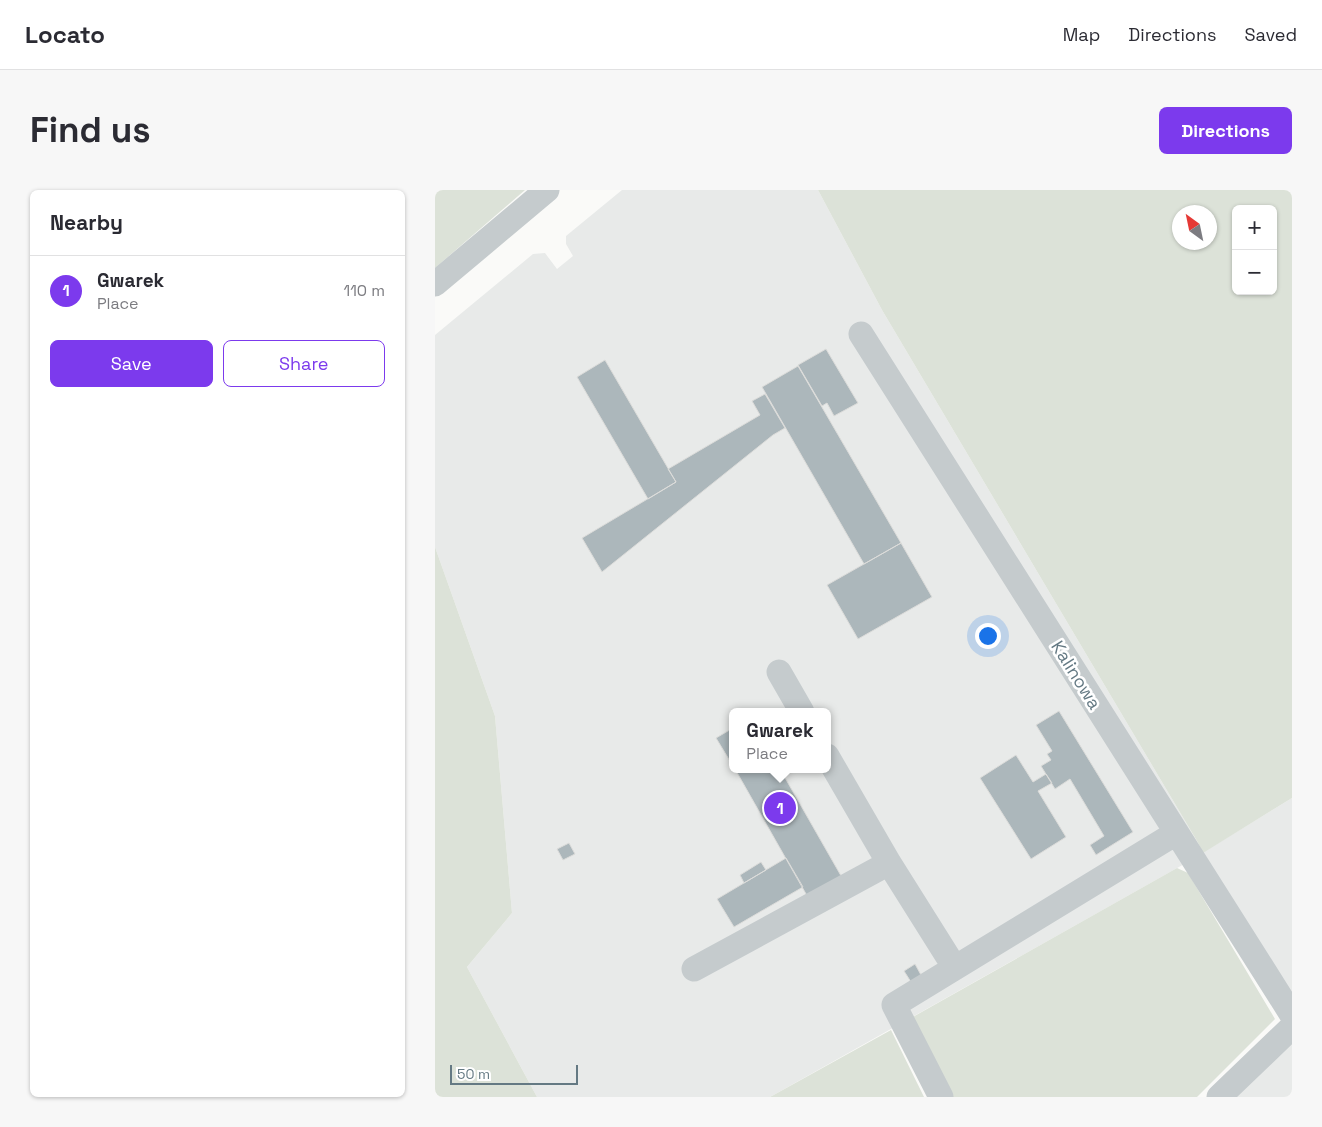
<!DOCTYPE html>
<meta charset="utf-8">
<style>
body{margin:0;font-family:"Space Grotesk",sans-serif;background:#f7f7f7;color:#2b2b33}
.controls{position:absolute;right:15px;top:15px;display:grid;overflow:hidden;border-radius:8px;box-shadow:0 1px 4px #0004}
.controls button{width:45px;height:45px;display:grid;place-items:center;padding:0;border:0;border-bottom:1px solid #e1e1e2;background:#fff;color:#2b2b33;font:25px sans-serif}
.compass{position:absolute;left:737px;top:15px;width:45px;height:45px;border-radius:50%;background:#fff;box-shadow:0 1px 4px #0004;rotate:327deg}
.scale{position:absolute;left:15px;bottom:12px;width:128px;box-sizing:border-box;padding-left:5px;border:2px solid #647983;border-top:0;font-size:14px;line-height:18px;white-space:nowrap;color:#647983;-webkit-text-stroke:4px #fff;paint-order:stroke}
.you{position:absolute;left:552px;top:445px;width:18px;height:18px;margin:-12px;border:4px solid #fff;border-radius:50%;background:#1a73e8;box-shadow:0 0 0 8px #1a73e833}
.badge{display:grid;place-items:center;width:32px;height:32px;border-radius:50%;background:#7c3aed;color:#fff;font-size:16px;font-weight:700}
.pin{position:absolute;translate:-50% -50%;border:2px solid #fff;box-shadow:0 1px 5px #0006}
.popup{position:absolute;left:294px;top:518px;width:102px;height:65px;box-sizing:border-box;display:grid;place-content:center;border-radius:8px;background:#fff;filter:drop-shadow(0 1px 4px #0005);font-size:16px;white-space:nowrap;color:#7c7c81}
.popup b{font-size:19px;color:#2b2b33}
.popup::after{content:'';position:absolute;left:50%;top:100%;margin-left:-10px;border:10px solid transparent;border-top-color:#fff}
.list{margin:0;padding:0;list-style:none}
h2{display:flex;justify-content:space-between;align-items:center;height:65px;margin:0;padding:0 20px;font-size:21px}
h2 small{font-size:16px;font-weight:400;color:#7c7c81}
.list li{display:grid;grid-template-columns:32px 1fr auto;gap:15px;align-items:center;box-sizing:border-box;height:70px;padding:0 20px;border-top:1px solid #e1e1e2}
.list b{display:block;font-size:19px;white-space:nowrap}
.list p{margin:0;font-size:16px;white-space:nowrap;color:#7c7c81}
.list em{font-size:16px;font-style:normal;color:#7c7c81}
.actions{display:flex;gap:10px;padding:15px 20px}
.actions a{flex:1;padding:11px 0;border:1px solid #7c3aed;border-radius:8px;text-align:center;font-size:18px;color:#7c3aed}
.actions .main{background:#7c3aed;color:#fff}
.map{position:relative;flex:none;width:857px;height:907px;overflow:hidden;border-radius:8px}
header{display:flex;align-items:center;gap:30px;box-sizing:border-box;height:70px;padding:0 25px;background:#fff;border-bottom:1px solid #e1e1e2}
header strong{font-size:24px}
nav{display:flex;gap:28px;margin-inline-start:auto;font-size:18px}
.intro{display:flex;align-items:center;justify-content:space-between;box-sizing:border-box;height:120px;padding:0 30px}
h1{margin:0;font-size:35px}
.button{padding:12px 22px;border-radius:8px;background:#7c3aed;color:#fff;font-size:18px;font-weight:700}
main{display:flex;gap:30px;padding:0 30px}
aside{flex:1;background:#fff;border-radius:8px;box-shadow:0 1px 4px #0004}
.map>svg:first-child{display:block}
.built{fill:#e8eae9;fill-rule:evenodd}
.green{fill:#dce2d8;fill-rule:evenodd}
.building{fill:#acb7bb;stroke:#dcdcda}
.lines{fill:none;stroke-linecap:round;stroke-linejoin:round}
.minor{stroke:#c5cbcd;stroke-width:25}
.labels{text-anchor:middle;stroke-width:5;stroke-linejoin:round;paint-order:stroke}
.street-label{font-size:18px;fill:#647983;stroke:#fff}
</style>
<header>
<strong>Locato</strong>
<nav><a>Map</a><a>Directions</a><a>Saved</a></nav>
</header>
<div class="intro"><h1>Find us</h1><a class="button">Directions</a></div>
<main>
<aside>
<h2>Nearby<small></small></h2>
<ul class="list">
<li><span class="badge">1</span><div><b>Gwarek</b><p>Place</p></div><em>110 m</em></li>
</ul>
<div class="actions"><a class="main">Save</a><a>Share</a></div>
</aside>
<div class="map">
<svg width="857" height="907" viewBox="0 0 857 907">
<rect width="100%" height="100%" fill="#fafaf8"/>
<path class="built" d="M187,0H383L447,120L762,651L767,663L857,608V808L767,664L335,907H102L32,777L77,723L60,526L0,357V145L98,64L110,63L122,79L138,66L131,54V46ZM298,522H392V579H298Z
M857,848V907H797Z"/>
<path class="green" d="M0,0H90L0,78Z
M383,0H857V608L768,663L762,651L447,120ZM801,19H838V101H801ZM744,22H774V52H744Z
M0,357L60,526L77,723L32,777L102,907H0Z
M742,678L753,683L840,829L762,907H517L476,828Z
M456,840L489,907H335Z"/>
<path class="building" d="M391,159L423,213L399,226L392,213L387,216L363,175Z
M170,170L241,292L213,309L142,187Z
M363,176L466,353L429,374L327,197Z
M330,204L350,238L338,245L167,382L147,348L241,292L233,279L325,225L317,211Z
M466,353L497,407L423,449L392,395Z
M624,521L698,642L661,665L655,655L669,646L635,589L620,599L606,576L616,570L612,564L617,561L601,535Z
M298,538V576L281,548Z
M581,565L598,592L611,584L617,593L603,601L631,647L596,669L545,588Z
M300,579H345L409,691L375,711Z
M134,653L140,664L128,670L122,659Z
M351,668L368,697L299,737L282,709Z
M326,672L331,680L309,693L305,685Z
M480,774L486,785L476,792L469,781Z"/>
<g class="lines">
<path class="minor" d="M0,94L112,0
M426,144L857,825
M344,482L367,522
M392,566L454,673L520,778
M259,779L454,673
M506,907L459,815L741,643
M784,907L857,837"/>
</g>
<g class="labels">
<g class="street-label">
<text transform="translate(641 485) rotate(58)" y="6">Kalinowa</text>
</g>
</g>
</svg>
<div class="controls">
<button>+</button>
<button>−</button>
</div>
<svg class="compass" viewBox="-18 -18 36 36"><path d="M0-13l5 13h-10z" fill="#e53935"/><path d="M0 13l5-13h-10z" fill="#7c7c81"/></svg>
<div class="scale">50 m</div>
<div class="you"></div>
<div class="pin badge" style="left:345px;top:618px">1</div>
<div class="popup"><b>Gwarek</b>Place</div>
</div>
</main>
